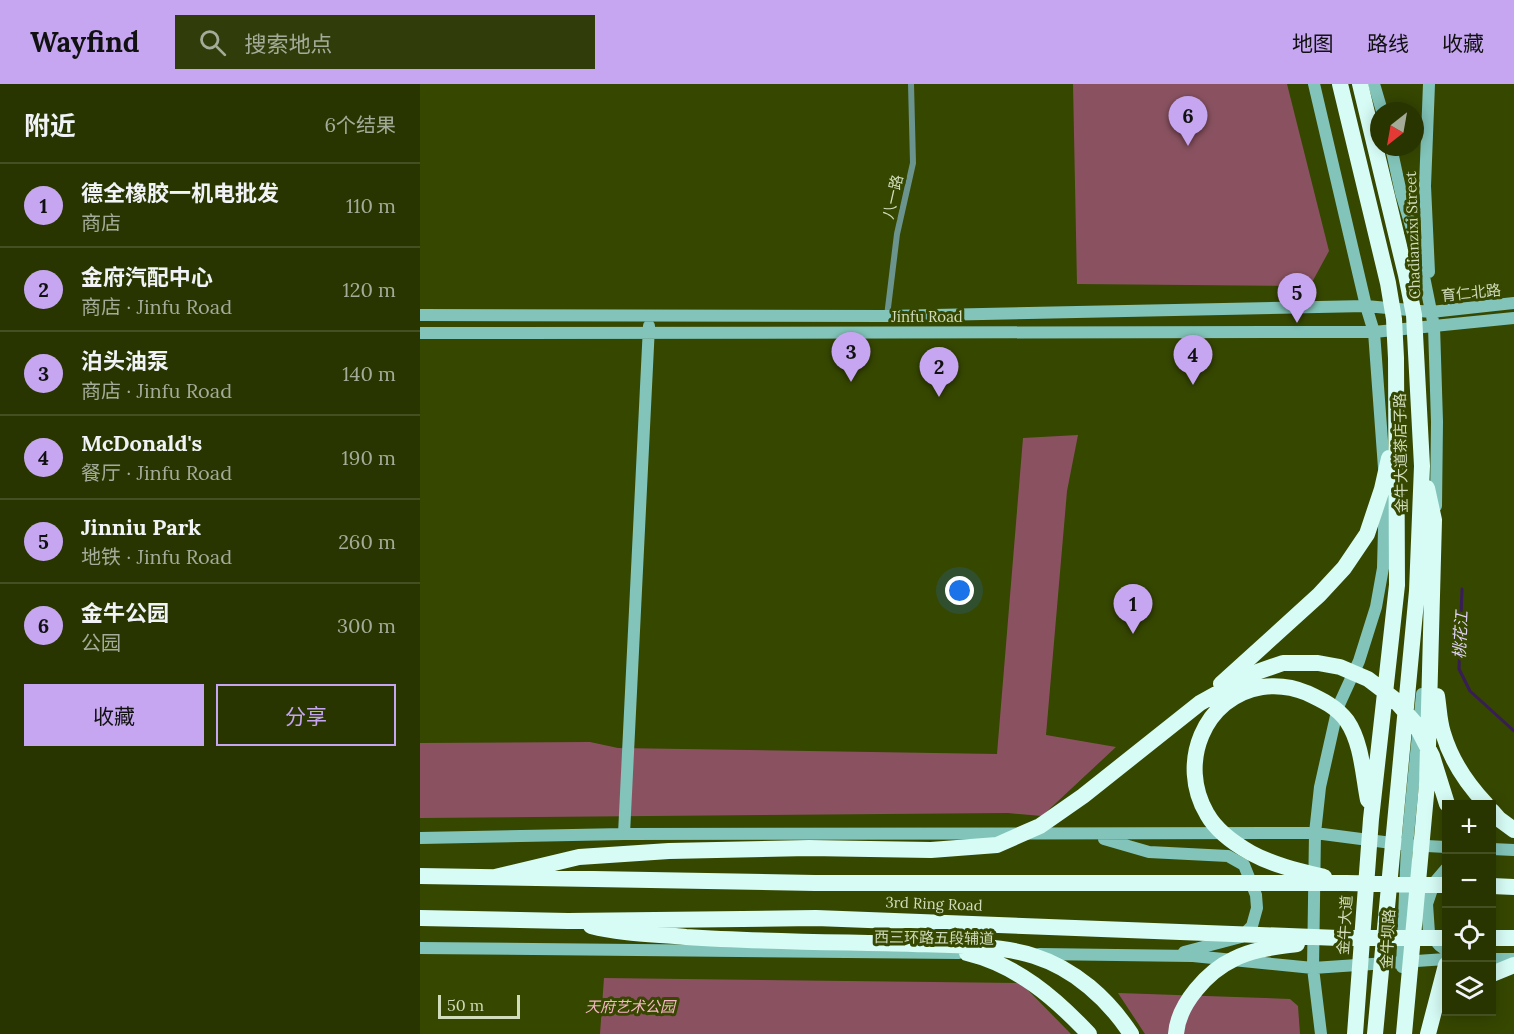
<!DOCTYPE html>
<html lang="zh">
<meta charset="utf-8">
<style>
body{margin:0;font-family:Lora,"Noto Sans SC",serif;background:#303d0a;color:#f1f3f6}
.controls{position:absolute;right:18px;bottom:18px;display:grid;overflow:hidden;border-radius:0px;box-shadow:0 3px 15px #0003}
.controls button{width:54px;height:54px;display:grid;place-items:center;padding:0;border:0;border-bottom:2px solid #445022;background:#283500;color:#f1f3f6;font:30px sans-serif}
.compass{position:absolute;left:950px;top:18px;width:54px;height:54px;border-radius:50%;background:#283500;box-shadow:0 3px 15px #0003;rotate:211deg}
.scale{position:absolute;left:18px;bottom:15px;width:82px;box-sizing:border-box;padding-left:6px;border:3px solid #d0dcbb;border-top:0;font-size:16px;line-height:21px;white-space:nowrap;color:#d0dcbb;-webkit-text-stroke:4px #364700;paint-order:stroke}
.you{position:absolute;left:540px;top:507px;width:21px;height:21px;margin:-15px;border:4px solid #fff;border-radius:50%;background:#1a73e8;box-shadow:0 0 0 9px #1a73e833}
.badge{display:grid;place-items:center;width:39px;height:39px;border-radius:50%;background:#c6a6f0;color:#111;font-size:20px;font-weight:700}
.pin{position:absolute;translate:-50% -50px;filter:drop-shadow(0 2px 3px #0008)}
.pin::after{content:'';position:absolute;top:32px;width:21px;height:18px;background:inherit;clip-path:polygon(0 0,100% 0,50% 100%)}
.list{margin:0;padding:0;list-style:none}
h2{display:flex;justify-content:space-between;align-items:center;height:78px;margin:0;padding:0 24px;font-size:26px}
h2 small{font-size:20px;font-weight:400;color:#a5ab99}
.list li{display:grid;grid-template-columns:39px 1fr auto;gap:18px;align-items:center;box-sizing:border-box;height:84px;padding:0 24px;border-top:2px solid #445022}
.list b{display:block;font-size:22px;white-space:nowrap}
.list p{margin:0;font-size:20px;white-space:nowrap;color:#a5ab99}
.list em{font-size:20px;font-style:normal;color:#a5ab99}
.actions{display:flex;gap:12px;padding:18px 24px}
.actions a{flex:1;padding:14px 0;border:2px solid #c6a6f0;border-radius:0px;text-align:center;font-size:21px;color:#c6a6f0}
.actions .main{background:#c6a6f0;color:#111}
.icon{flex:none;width:33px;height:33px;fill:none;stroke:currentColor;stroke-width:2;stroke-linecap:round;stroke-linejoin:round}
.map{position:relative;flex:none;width:1094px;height:950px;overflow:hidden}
header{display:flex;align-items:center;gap:36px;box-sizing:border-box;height:84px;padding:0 30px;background:#c6a6f0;color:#111}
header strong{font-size:28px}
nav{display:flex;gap:33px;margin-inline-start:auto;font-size:21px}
.search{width:420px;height:54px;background:#303d0a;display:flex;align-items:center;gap:15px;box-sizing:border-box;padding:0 21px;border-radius:0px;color:#a5ab99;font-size:22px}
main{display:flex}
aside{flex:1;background:#283500}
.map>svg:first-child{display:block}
.green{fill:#8a5260}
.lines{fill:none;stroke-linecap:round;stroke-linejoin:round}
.stream{stroke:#391d56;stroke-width:3}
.street{stroke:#6c948e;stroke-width:6}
.secondary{stroke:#82c4b9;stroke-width:12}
.highway{stroke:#d6fcf5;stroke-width:16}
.labels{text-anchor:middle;stroke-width:6;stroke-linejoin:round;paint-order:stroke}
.street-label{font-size:15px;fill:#d0dcbb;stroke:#364700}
.park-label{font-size:15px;font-style:italic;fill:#f9b7c6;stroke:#364700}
.water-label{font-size:16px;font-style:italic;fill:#ded0f4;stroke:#364700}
</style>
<header>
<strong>Wayfind</strong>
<div class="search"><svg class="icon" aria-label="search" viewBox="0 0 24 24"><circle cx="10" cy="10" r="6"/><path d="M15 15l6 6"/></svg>搜索地点</div>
<nav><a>地图</a><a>路线</a><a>收藏</a></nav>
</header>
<main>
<aside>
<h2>附近<small>6个结果</small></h2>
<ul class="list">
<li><span class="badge">1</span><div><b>德全橡胶一机电批发</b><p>商店</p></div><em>110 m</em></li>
<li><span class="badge">2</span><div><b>金府汽配中心</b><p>商店 · Jinfu Road</p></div><em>120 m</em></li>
<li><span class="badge">3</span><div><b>泊头油泵</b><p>商店 · Jinfu Road</p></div><em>140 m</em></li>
<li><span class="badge">4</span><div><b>McDonald's</b><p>餐厅 · Jinfu Road</p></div><em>190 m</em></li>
<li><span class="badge">5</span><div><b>Jinniu Park</b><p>地铁 · Jinfu Road</p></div><em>260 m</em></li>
<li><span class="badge">6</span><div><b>金牛公园</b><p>公园</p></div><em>300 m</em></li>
</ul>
<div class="actions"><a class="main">收藏</a><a>分享</a></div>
</aside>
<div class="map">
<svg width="1094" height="950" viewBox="0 0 1094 950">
<rect width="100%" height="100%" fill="#364700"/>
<path class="green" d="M653,0H867L909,167L890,202L657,200Z
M658,351L647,407L626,651L696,663L622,732L588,729L0,734V659L170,658L198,664L577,670L603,354Z
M184,894L601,899L651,950H180Z
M698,909L870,915L878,922L880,950H725Z"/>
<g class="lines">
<path class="stream" d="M1042,505L1039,585L1050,607L1094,647"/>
<path class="street" d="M467,232L477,150L493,79L491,0"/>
<path class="secondary" d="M894,0L946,222L954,248L964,384
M954,0L962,27
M1009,0L1005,102L1009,188
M971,63L981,109L999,168L1014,242L1017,338L1016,422
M0,231L467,232L946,222L1011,228L1094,219
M0,249L954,248L1094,234
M204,750L229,242
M0,754L204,750L895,749L987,761L1026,763
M684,755L729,768L808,772L824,781L836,811L837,824L832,842L821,853L764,868
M1072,765L1094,766
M1026,785L1014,799L1007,820L1009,849L1019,861L1026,866
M0,864L539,869
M619,870L773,872L893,884L1026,875
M1072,875H1094
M982,883L987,761L1002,610
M901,950L893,884L895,749L900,703L918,623L939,577L956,523L963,484L965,407"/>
<path class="highway" d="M920,0L968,199L974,235L976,274L977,501L951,735L935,950
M940,0L986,191L994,231L1002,382L997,507L955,950
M801,600L899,511L924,484L947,450L962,405L969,374
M1017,612C1019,624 1019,637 1023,649C1031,676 1047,700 1066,720
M1072,727L1079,735L1094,746
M0,792L395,799H926L1026,801
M75,793L159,773L249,767L389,764L511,766L577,761L620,742L663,712L780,619L834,589L863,579H898L920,583L948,595L973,614L995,639L1012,672L1027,720
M904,793C879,787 853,781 831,769C815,760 796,746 787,730C757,680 784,612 842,603C857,601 873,603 887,609C902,616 917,623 927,637C942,659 943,691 948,716
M1072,802L1094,803
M0,834L148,837L396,834L919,854H1026
M171,842C202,850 234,850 266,853C341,858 417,858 493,860C528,861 581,861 614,872C655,885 688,915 711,950
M1072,854H1094
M547,869C597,881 635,914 669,950
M1072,890L1094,881
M756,950C758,920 788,887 814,875C833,865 856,863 877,860
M984,950L1007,700L1014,436L1007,404
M1008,950L1026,881"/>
</g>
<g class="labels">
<g class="street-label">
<text transform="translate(473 113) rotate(-77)" y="5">八一路</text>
<text transform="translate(993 151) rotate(-92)" y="5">Chadianzixi Street</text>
<text transform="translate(1051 209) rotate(-6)" y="5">育仁北路</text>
<text x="507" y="238">Jinfu Road</text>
<text transform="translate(981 369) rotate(-91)" y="5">金牛大道茶店子路</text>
<text transform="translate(514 820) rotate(2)" y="5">3rd Ring Road</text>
<text transform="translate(925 841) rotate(-86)" y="5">金牛大道</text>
<text transform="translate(514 854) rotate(1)" y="5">西三环路五段辅道</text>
<text transform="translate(968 855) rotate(-87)" y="5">金牛坝路</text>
</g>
<g class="park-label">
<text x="210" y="928">天府艺术公园</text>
</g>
<g class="water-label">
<text transform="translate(1040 551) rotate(-87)" y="6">桃花江</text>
</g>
</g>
</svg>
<div class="controls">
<button>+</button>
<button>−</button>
<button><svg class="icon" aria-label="locate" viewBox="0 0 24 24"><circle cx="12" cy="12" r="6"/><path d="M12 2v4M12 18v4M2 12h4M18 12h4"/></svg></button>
<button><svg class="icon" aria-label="layers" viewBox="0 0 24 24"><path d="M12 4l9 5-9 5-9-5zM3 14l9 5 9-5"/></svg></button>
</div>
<svg class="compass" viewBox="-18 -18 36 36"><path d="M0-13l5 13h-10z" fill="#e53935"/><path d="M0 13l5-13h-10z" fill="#a5ab99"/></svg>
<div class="scale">50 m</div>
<div class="you"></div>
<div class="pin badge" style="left:713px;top:550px">1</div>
<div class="pin badge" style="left:519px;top:313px">2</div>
<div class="pin badge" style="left:431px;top:298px">3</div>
<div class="pin badge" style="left:773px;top:301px">4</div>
<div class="pin badge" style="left:877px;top:239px">5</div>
<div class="pin badge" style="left:768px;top:62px">6</div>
</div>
</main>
